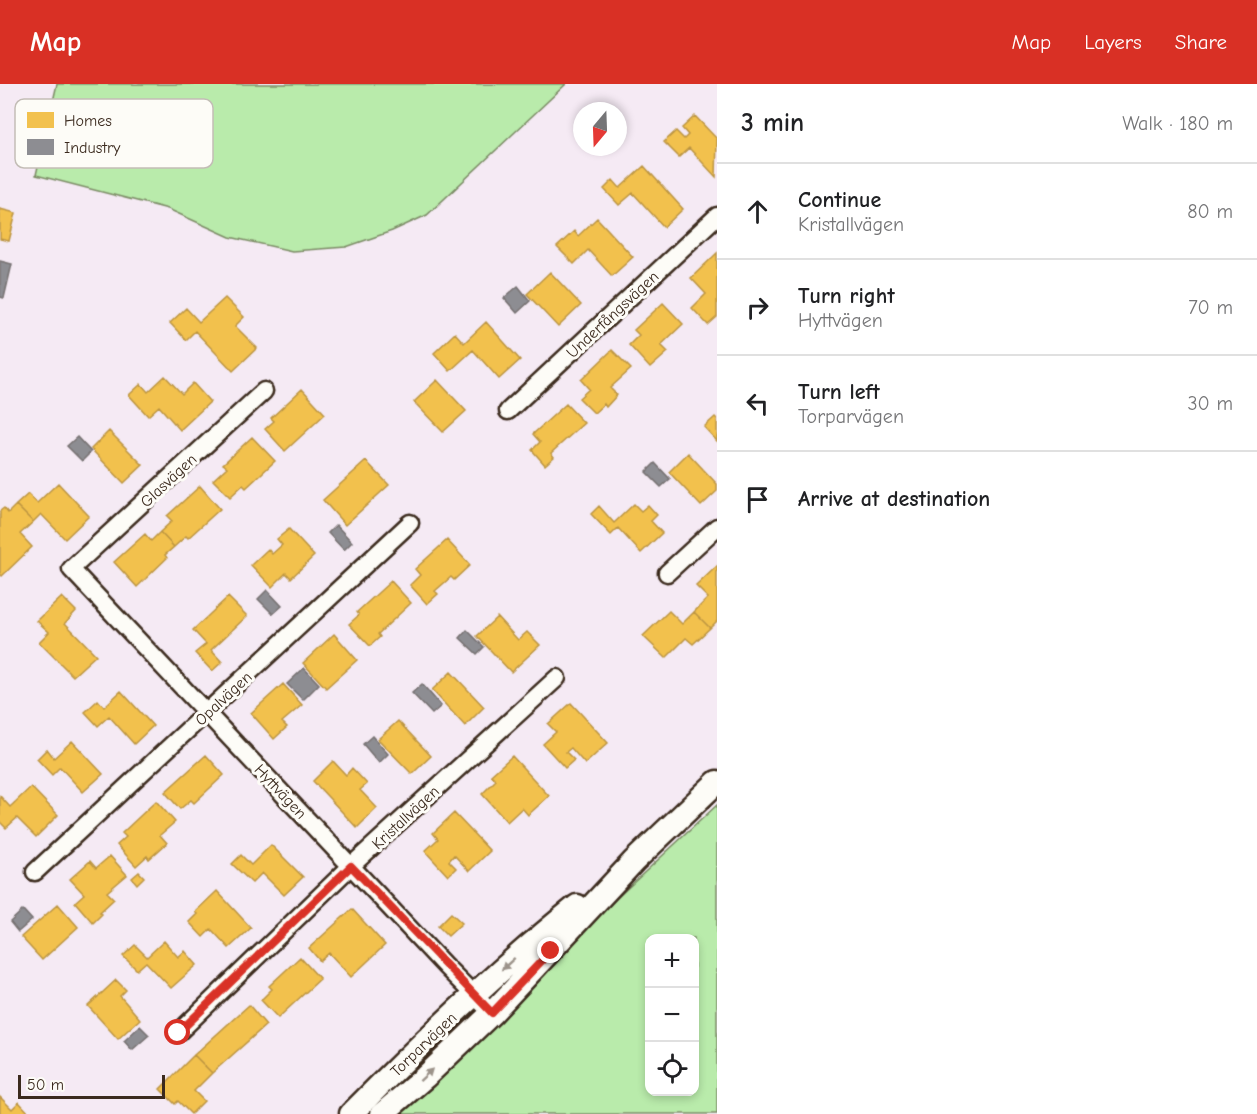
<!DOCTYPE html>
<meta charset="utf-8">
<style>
body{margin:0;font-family:"Comic Neue",sans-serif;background:#f2f2f2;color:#202124}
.controls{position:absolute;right:18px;bottom:18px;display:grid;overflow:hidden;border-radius:12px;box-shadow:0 3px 9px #0003}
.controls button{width:54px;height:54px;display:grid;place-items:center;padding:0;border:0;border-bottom:2px solid #e0e0e0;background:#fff;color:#202124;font:30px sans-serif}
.compass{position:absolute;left:573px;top:18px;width:54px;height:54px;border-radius:50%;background:#fff;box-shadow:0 3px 9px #0003;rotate:199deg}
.scale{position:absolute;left:18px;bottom:15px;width:147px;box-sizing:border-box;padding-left:6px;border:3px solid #3b2a1e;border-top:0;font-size:16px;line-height:21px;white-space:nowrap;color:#3b2a1e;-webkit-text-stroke:4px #fdfcf7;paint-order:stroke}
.stop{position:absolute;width:18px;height:18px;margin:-14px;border:4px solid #d93025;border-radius:50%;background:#fff}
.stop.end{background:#d93025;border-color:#fff;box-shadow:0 2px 6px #0008}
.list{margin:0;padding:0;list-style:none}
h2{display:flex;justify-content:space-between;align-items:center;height:78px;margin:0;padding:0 24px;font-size:26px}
h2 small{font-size:20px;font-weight:400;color:#757577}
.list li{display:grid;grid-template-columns:39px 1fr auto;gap:18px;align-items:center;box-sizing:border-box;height:96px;padding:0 24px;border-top:2px solid #e0e0e0}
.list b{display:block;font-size:22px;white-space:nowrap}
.list p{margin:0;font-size:20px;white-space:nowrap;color:#757577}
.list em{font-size:20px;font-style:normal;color:#757577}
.icon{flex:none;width:33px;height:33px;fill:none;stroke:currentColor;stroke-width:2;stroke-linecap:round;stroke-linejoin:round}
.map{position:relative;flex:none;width:717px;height:1030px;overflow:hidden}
header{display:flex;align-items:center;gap:36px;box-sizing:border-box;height:84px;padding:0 30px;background:#d93025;color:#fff}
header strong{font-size:28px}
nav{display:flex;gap:33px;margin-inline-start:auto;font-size:21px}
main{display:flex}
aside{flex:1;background:#fff}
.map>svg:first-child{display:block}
.green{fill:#b9ebab;stroke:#7a8a64;stroke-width:1.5;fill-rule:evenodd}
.homes{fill:#f2c14e;stroke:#bb9440;stroke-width:1.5}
.industry{fill:#8d8d92;stroke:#746f6f;stroke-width:1.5}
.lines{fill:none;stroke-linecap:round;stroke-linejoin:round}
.street-casing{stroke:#3b2a1e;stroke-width:21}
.secondary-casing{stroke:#3b2a1e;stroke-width:27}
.street{stroke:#fdfcf7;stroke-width:16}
.secondary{stroke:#fdfcf7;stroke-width:22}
.oneway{fill:#9c938a}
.route{stroke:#d93025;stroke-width:8}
.labels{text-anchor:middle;stroke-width:6;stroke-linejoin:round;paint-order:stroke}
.street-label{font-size:16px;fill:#3b2a1e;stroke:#fdfcf7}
.key{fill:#fdfcf7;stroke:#c3bdb6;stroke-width:1.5}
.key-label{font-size:16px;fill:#3b2a1e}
</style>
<header>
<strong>Map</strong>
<nav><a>Map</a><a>Layers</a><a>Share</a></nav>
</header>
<main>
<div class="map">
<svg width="717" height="1030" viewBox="0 0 717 1030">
<rect width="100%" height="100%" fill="#f5eaf4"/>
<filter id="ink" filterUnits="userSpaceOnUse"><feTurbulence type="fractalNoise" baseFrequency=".0167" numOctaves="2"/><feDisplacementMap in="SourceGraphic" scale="12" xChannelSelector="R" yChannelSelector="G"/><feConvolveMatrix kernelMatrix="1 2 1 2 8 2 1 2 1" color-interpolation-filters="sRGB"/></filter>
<g filter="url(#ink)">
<path class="green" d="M57,0H566L427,131L392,147L346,163L292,167L230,153L168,125L36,91Z
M717,721V1030H396L560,867ZM650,854H694V1008H650Z"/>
<path class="homes" d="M695,32L717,55L716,93L689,64L679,73L664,58L676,47L684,55L688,51L682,44Z
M644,82L683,125L664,143L633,109L619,121L604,105L613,96L620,104Z
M0,125L16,129L9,157L0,155Z
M597,134L633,173L612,192L588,166L574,180L557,163L574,147L578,152Z
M717,169V233L708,241L692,224L706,210L691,194Z
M550,188L581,221L558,243L527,210Z
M225,214L244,233L235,242L257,264L233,287L195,247L186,256L170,239L186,224L199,238Z
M663,219L683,240L661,261L668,268L650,284L629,261L639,251L634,246Z
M486,238L520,276L499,295L473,266L450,287L434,269L455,249L464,259Z
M612,266L631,285L610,304L617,311L606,323L604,320L594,329L579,314L589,305L581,296Z
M165,292L182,310L193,299L210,318L180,346L159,322L148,332L129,311L141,300L148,308Z
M437,296L466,327L443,348L414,318Z
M302,305L325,330L285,367L265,345L274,337L271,334Z
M566,320L584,339L551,369L554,373L545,381L532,366L540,358L533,350Z
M715,333L717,335V357L704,343Z
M109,347L143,381L124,399L91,365Z
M252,353L275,377L246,404L243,401L230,413L213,396L227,383L223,380Z
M688,369L717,400V407L701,422L669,388Z
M366,377L389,401L345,441L323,416Z
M58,399L89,432L65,455L41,430L33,438L16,421L28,410L37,419Z
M200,402L220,425L188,454L186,452L174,463L160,448L172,437L167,432Z
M634,420L641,427L648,421L657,431L651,437L662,449L641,469L618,444L611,451L591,430L599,422L614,439Z
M16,421L33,438L20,450L32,463L2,492L0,490V427L4,424L8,429Z
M289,445L314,472L291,494L286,489L272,503L251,481L268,465L272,470L282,461L277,455Z
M160,448L174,463L165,471L167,474L137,503L114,478L145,450L151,457Z
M447,456L470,481L454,496L451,493L435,507L438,510L427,520L410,501L420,491L415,485Z
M717,482V537L710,544L694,528L708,514L696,502Z
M391,497L411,519L378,550L380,553L370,562L349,540L359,531L357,528Z
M62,513L76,527L65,539L96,571L73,592L39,558L49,548L37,537Z
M228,513L247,532L211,566L222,578L212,587L195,569L206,560L193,546Z
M669,527L682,540L694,528L710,544L693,560L686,554L666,574L643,552Z
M497,533L518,556L527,548L540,561L511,588L477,552Z
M334,550L357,576L326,604L303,579Z
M451,588L484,623L465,642L432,606Z
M283,600L302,621L282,638L287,643L274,655L251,629Z
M121,607L153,642L134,660L109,632L98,642L85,628L98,616L104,623Z
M571,619L608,659L585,680L571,664L566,668L574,676L565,684L543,660L556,648L548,640Z
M398,637L431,672L412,690L378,655Z
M72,657L103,690L83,708L60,683L52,691L37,675L47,665L54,674Z
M206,671L224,691L194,719L191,716L180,725L165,708Z
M512,672L549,712L528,731L522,724L507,738L482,710L496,696L491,691Z
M333,677L346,691L352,684L367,700L360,706L377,724L357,744L313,697Z
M31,703L58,731L36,753L17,734L6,744L0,738V712L10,723Z
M156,717L175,738L160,751L167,759L149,775L147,772L136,782L117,761L126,753L122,749Z
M454,729L490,767L469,787L454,771L449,777L456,784L448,792L425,767L438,755L433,749Z
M271,761L303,793L284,811L262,789L252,799L232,780L241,771L251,781Z
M110,772L127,791L107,808L114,815L100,828L102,830L93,839L75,818L84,810L70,795L90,777L96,784Z
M139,788L144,793L137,800L132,794Z
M217,807L251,844L229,864L211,845L203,853L189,838L197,830L195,828Z
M58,820L78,843L42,876L21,853Z
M352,825L385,861L351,893L329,869L320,877L309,864Z
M451,829L462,839L448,852L438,842Z
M164,857L178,873L185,867L197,881L171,904L146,878L137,886L123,872L135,861L147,873Z
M300,873L320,895L278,934L261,916L272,905L269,902Z
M116,896L126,906L120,912L140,935L118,955L88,922Z
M249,921L266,941L212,989L194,971Z
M194,971L212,989L194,1007L204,1017L191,1030L178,1017L175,1020L160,1005Z
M0,1013L12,1025L19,1018L30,1030H0Z"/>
<path class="industry" d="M0,177L12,180L4,214L0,213Z
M518,202L530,217L517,229L504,214Z
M77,353L91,368L82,377L67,362Z
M655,379L670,395L661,403L646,388Z
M336,441L352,458L344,466L328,449Z
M267,506L282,522L273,530L258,515Z
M467,546L484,563L477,570L460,554Z
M304,584L319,600L303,616L287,600Z
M422,600L441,622L432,630L412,609Z
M372,652L388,670L379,679L363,660Z
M23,826L32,836L18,848L10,838Z
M140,942L149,951L132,966L124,957Z"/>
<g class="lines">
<defs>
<path id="street" d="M264,307L71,485L445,882L492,929
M508,327L717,132
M667,489L717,443
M35,788L410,439
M178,949L351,782L557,594"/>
<path id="secondary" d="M351,1030C423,957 497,886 577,822
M382,1030L425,993L492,929L634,777L717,698"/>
</defs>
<use href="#street" class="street-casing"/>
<use href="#secondary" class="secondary-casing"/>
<use href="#street" class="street"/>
<use href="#secondary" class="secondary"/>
</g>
<defs><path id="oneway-solid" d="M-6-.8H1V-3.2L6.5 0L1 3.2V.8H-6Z" transform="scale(1.5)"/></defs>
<g class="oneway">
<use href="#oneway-solid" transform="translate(508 880) rotate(138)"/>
<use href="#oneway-solid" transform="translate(426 991) rotate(-43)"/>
</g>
</g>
<g class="lines" filter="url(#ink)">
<path class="route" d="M178,949L351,782L492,929L551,867"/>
</g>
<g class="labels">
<g class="street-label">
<text transform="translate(612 230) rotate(-43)" y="6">Underfångsvägen</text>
<text transform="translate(168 396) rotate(-43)" y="6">Glasvägen</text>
<text transform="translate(223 614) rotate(-43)" y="6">Opalvägen</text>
<text transform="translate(281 707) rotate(47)" y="6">Hyttvägen</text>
<text transform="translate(405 733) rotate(-43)" y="6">Kristallvägen</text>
<text transform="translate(423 960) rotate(-44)" y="6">Torparvägen</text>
</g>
</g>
<rect x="15" y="15" width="198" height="69" rx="9" class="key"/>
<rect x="27" y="28" width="27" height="16" fill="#f2c14e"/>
<rect x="27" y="55" width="27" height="16" fill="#8d8d92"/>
<g class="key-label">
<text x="64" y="42">Homes</text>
<text x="64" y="69">Industry</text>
</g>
</svg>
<div class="controls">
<button>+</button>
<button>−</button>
<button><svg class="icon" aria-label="locate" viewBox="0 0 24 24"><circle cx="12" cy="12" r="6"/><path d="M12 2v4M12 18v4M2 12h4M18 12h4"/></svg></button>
</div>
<svg class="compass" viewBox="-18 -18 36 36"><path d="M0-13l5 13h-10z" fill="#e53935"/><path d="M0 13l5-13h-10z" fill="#757577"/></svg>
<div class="scale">50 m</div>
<div class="stop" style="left:178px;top:949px"></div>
<div class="stop end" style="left:551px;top:867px"></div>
</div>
<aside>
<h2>3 min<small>Walk · 180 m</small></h2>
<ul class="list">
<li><svg class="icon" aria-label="ahead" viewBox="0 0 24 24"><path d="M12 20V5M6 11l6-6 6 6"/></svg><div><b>Continue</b><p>Kristallvägen</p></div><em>80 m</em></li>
<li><svg class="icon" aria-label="right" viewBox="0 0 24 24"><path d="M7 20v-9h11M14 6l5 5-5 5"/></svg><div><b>Turn right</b><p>Hyttvägen</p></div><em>70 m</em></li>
<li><svg class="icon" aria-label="left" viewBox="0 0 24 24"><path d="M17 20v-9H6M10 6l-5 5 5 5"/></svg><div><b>Turn left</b><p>Torparvägen</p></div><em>30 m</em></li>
<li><svg class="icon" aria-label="arrive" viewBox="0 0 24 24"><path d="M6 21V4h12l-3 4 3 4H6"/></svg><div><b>Arrive at destination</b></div></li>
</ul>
</aside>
</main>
